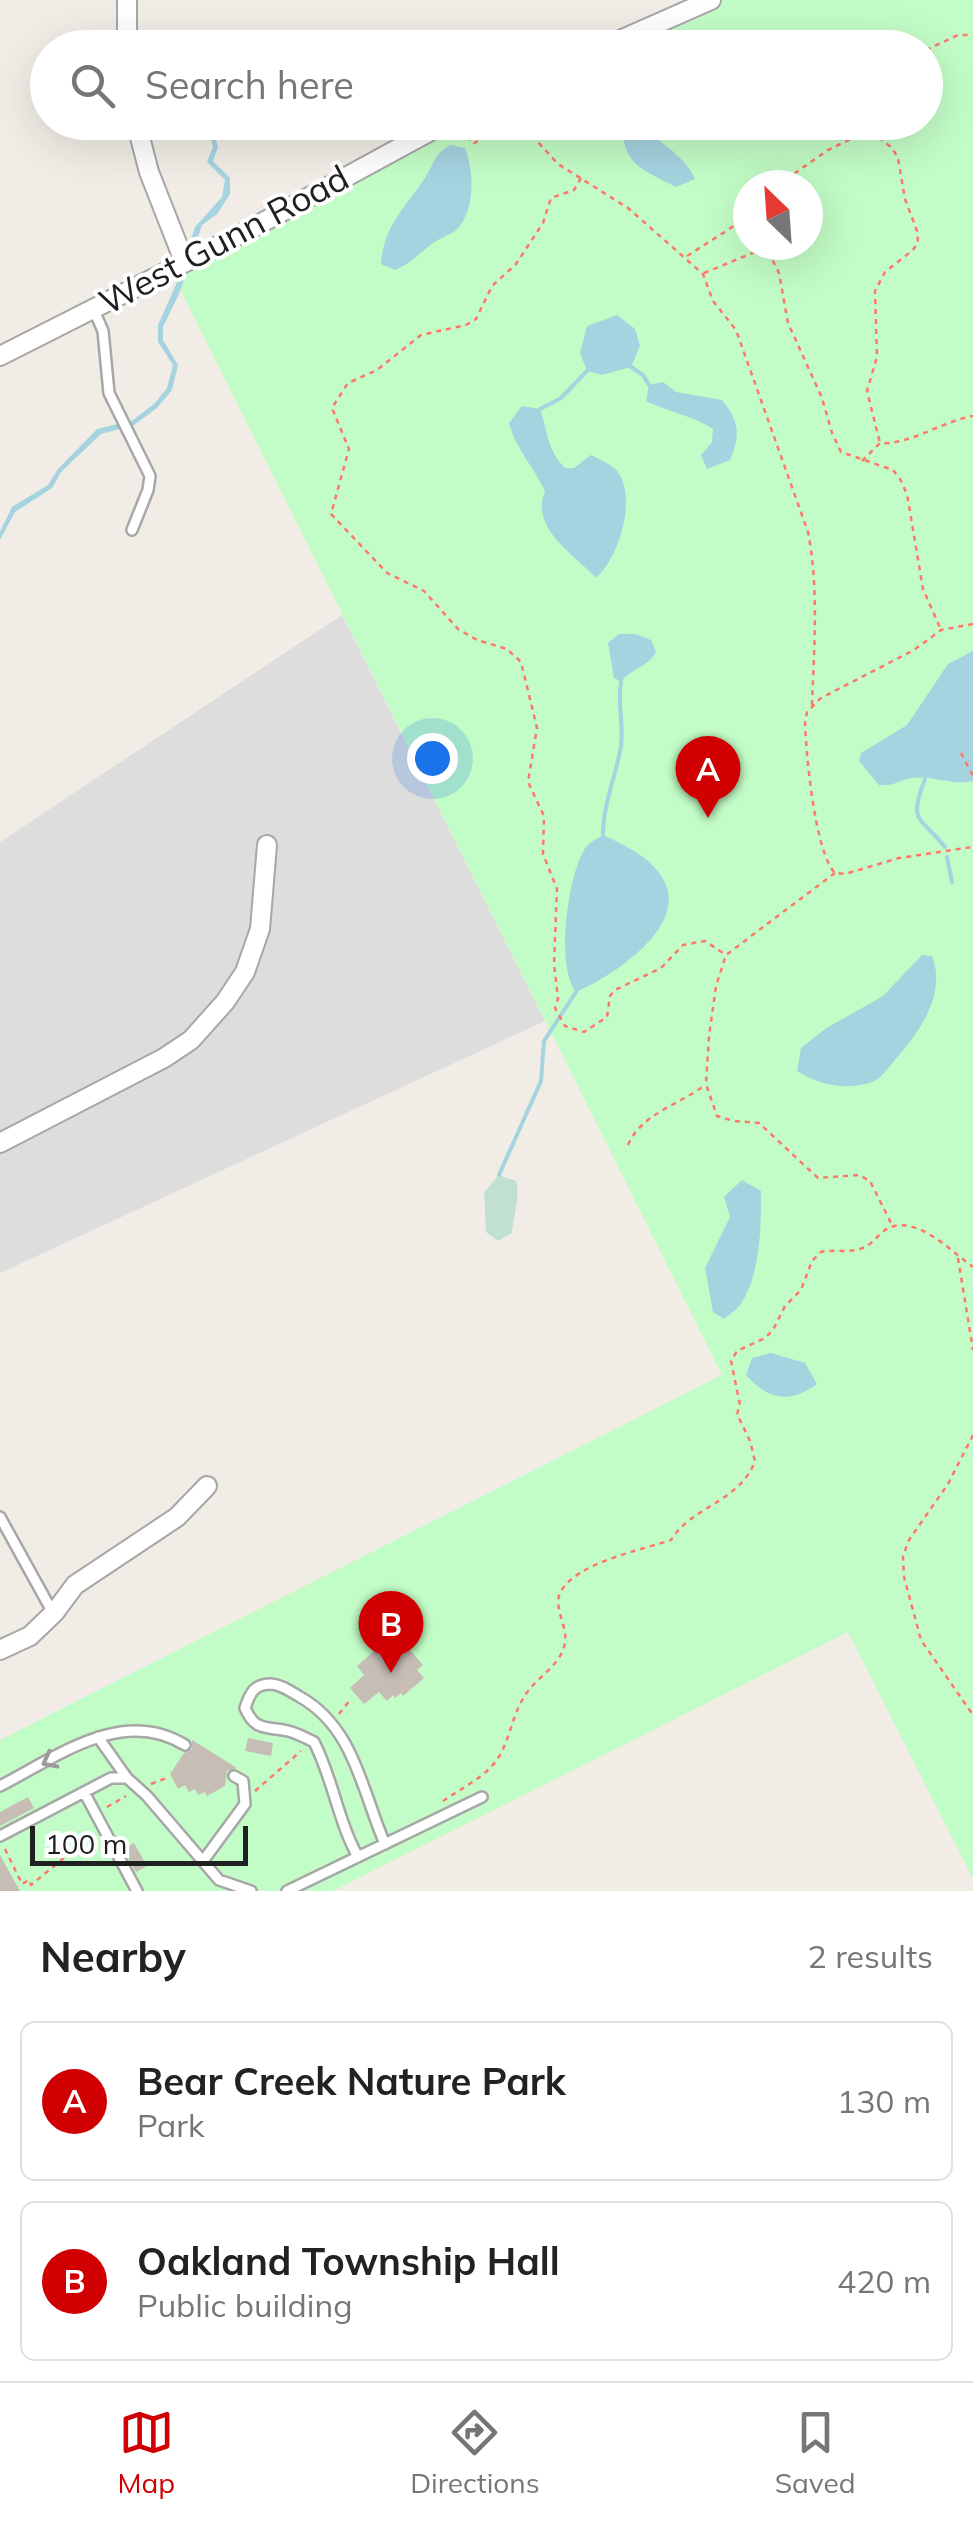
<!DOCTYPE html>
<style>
body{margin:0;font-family:Mulish,sans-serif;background:#f2f2f2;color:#222}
.compass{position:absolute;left:733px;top:170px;width:90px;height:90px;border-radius:50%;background:#fff;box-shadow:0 10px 40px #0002;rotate:335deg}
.scale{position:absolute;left:30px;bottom:25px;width:218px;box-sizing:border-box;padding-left:10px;border:5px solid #202020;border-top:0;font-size:28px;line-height:35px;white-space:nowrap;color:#202020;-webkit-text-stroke:8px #fff;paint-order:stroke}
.you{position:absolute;left:432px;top:758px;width:35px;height:35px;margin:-25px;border:8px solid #fff;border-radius:50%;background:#1a73e8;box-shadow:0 0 0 15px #1a73e833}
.badge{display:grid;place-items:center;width:65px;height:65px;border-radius:50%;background:#d00002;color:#fff;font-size:32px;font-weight:700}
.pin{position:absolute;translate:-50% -82px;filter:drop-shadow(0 2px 5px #0008)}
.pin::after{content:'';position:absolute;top:52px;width:35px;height:30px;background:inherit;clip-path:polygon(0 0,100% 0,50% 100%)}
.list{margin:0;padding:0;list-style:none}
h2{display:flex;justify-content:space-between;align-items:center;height:130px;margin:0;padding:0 40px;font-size:42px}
h2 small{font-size:32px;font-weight:400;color:#767676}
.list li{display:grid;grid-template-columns:65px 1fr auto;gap:30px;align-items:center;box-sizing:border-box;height:160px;margin:0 20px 20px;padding:0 20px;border:2px solid #e0e0e0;border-radius:15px}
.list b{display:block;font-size:38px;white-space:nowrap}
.list p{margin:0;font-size:32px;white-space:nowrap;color:#767676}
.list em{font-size:32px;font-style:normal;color:#767676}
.icon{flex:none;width:55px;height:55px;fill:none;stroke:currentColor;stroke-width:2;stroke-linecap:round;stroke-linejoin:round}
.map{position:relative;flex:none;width:973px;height:1891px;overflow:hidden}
.search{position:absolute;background:#fff;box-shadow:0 10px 40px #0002;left:30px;right:30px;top:30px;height:110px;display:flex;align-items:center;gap:25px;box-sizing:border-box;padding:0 35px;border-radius:55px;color:#767676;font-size:38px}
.sheet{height:490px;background:#fff}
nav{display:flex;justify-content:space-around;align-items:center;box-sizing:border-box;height:140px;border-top:2px solid #e0e0e0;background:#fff;font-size:28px;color:#767676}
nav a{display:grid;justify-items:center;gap:5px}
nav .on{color:#d00002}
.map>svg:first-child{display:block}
.residential{fill:#dedddd}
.wetland{fill:#c2e0d2}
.park{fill:#c2fcc6;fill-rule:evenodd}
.water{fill:#a5d3e0}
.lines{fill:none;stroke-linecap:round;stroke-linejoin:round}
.stream{stroke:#a5d3e0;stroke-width:4}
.building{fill:#c6bdb5}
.lane-casing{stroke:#a7a7a7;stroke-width:14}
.street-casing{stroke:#a7a7a7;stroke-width:22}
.path{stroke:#ff7769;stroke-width:2.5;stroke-dasharray:5 5;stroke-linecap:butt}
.lane{stroke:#fff;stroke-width:9}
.street{stroke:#fff;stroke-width:18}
.oneway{stroke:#9b9b9b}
.labels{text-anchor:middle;stroke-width:8;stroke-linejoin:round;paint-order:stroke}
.street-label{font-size:35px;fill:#202020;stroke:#fff}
</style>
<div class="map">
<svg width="973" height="1891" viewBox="0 0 973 1891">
<rect width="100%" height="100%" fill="#f1ede6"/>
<path class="residential" d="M342,615L545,1021L0,1273V842Z"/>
<path class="wetland" d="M499,1175L516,1181C521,1194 513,1218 512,1233L498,1241L486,1232L484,1192Z"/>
<path class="park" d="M704,0H973V1879L848,1632L333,1891H0V1740L722,1375L167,263L454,123L926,122V48L607,47ZM748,185H808V245H748Z"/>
<path class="water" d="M229,123H241L214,134L218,147L213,161L230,178V194L217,214L202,225L179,294L163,327V340L178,365L172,390L157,408L134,425L101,434L61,472L52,488L15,512L0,540V532L12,507L48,485L58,469L97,429L133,420L154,404L167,388L173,365L158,342V325L178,280L195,227L222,197L225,180L207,162L213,147L209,131Z
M624,123H636C655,139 686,156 695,179L676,187C645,171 619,164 624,123Z
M450,145L465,148C474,171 476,213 455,231C448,236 440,238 433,243C417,255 415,261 395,270L381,264C384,226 403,210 423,181C435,164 431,157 450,145Z
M617,315L635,329L640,346L631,367L602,375L587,371L580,353L587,326Z
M663,382L676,392L722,400C739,421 741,434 730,460L707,469L701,455L712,442L713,429C692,415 668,412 646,401L649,385Z
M522,406L540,409C548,432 547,450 565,468H574L591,455C600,460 612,464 618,472C637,499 619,558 596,578C573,553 530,529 545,491C533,466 516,449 509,423Z
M619,634H635L651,640L656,652C648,667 632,668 621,682L614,678L608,643Z
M973,651V781C953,786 932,775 912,778C899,780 893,787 879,785L859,761L861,753L907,725L948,664Z
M603,835C626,846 658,860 667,888C681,932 609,978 576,992C555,966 568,877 584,850C588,843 595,840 603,835Z
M922,955L932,956C947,994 919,1033 894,1061C888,1068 881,1079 872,1082C846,1091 819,1085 797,1071L801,1048L825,1029L883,996Z
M742,1180L761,1191C761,1226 761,1271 742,1302C738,1309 730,1314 724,1319L713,1312L705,1268L730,1217L724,1197Z
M771,1353L805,1363L817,1384C790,1404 768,1400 746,1375L752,1358Z"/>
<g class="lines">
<path class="stream" d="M631,367L643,375L649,385
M540,409L561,398L587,371
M925,779C908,823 919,815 945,847
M603,835C603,804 616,776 621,746C624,724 617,704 621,682
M947,857L952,882
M499,1175L541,1081L544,1041L576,992"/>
</g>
<path class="building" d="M389,1638L398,1648L404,1643L423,1665L417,1670L424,1678L403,1696L401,1693L395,1698L393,1695L387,1701L379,1692L364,1704L350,1688L364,1675L357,1666Z
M248,1738L273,1743L271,1756L245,1751Z
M192,1740L237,1768L227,1771L225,1786L207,1796L205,1792L198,1795L195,1789L189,1792L185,1785L178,1789L170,1774L184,1753L192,1749Z
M28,1797L34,1808L0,1826V1812Z
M134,1843L147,1866L136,1872L123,1849Z
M0,1855L20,1891H0Z"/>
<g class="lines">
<defs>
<path id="lane" d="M93,308L103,331L109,393L150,476L148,490L132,530
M0,1517L53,1613
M98,1737L127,1778
M0,1786C57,1757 122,1706 185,1745
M84,1792L137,1891
M0,1836L111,1778H127L147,1796L219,1880L251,1891
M358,1857C338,1821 333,1779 314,1742C305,1738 294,1731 283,1730C263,1727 254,1729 245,1708C250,1693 254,1684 271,1684C282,1685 290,1691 300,1697C354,1727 362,1791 385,1844
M203,1861L245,1804L243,1781L234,1776
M287,1891L482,1797"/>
<path id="street" d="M127,48V0
M602,48L711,0
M136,122L149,172L184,261
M0,356L241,234L447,122
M0,1143L164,1058L191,1040L225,1002L245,972L260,929L267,845
M0,1650L30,1636L55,1612L75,1585L177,1517L207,1486"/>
</defs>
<use href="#lane" class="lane-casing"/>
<use href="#street" class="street-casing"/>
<path class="path" d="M926,50L958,35H973
M506,122L526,129L558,164L628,208L703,274L713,301L736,330L808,532C819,588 814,648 812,705
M462,128L473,144L504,123
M871,131L892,148L898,158L905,199L917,231L918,242L913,250L885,272L875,291L877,357L867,391L880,443
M581,178L574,190L551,198L543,223L516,264L492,286L476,319L466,325L421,335L377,370L348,383L332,408L349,449L331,514L387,573L424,591L458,629L477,640L507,649L521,662L537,728L528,782L544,816L543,854L557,889L554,964L558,999L555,1008L565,1026L584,1032L607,1017L610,996L615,990L661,968L683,945L705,941L726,955
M778,185L828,150L886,122
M755,252L772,259L779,273L788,323L822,398L832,433L841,452L893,470L900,479L907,494L923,589L941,630
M687,256L748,217
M704,273L755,252L757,245
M862,461L880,443C907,446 943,421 973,416
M973,624L941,630L914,650L821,698L807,712L805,723C806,754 815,853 835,873L845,874L899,858L973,847
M961,753L973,776
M835,873L726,955L716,986L709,1036L706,1084L717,1116L734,1121L759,1123L818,1178L859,1175L870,1181L892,1225
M628,1145C642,1113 679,1105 705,1085
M958,1258L973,1350
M973,1435L948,1484L909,1540L903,1556L904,1577L921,1640L973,1715
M339,1714L350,1700
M151,1784L169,1777
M255,1791L301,1751
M443,1801C459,1790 479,1780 492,1766C510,1746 510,1719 524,1697C535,1678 561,1666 565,1643C568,1626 552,1606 561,1591C578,1562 642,1550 671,1540C692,1506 740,1502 755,1461L750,1441L737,1414L740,1405L731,1361L737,1351L765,1338L773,1330L785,1306L801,1290L812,1261L821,1252C834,1249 847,1253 860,1249C874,1245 879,1231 891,1227C919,1217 952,1252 973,1267
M107,1807L126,1796
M5,1849L22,1884L29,1880L31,1885L93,1834"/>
<use href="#lane" class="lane"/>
<use href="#street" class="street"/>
</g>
<defs><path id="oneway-chevron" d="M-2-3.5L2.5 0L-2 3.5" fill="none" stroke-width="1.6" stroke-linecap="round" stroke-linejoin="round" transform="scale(2.5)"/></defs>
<use class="oneway" href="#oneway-chevron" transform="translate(49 1761) rotate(153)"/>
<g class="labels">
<g class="street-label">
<text transform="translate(224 240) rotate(-28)" y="12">West Gunn Road</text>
</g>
</g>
</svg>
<svg class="compass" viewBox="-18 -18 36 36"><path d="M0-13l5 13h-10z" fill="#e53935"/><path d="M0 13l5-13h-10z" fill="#767676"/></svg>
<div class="scale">100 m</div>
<div class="you"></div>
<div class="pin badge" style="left:708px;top:818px">A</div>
<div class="pin badge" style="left:391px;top:1673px">B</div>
<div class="search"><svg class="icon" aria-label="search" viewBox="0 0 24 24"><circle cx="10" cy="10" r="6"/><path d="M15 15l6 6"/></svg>Search here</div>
</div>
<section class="sheet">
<h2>Nearby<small>2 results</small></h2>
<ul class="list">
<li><span class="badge">A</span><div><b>Bear Creek Nature Park</b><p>Park</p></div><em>130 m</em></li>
<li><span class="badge">B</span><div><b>Oakland Township Hall</b><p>Public building</p></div><em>420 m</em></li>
</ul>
</section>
<nav>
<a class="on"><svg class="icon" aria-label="map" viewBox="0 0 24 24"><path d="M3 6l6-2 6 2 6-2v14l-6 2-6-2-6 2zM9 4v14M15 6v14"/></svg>Map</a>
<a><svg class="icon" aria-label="directions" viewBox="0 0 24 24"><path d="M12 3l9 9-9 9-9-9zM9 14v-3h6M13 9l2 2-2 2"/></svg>Directions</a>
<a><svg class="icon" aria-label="saved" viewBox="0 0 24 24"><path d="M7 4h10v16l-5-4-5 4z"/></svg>Saved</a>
</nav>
